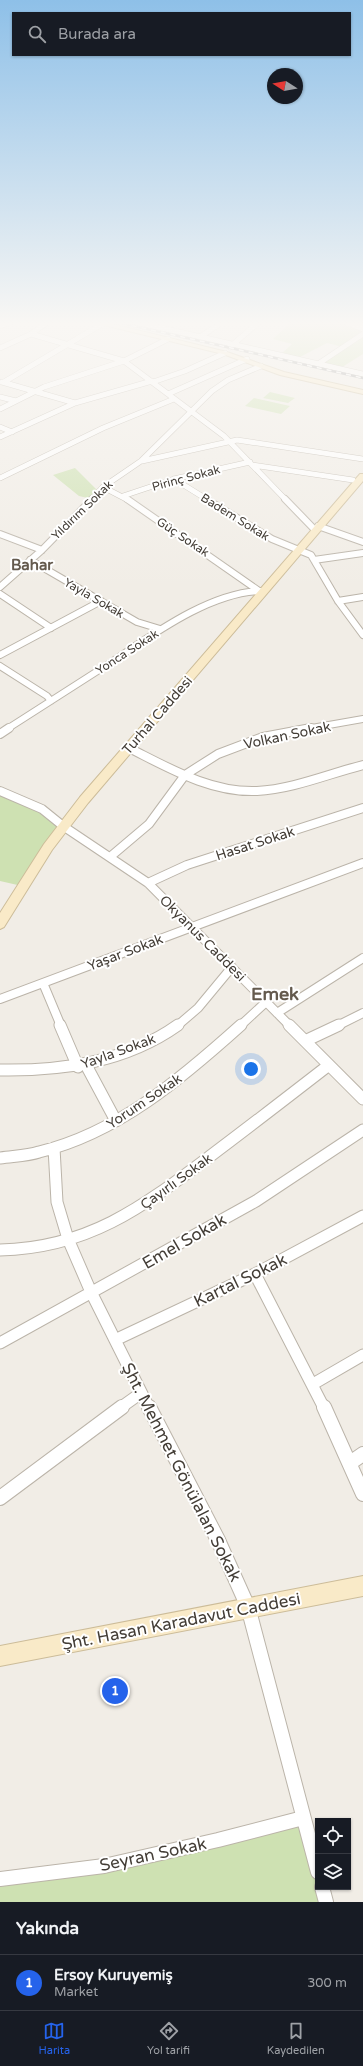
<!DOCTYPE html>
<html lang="tr">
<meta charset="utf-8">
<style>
body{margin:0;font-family:"Varela Round",sans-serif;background:#20242c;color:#f1f3f6}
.controls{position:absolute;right:12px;bottom:12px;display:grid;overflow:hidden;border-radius:0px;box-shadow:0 1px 3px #0004}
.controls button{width:36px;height:36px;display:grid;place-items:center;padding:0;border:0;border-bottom:1px solid #363941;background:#171b24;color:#f1f3f6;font:20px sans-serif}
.compass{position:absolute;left:267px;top:68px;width:36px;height:36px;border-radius:50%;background:#171b24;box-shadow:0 1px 3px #0004;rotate:281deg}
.you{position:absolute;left:251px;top:1069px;width:14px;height:14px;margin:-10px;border:3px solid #fff;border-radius:50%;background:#1a73e8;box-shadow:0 0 0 6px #1a73e833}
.badge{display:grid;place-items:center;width:26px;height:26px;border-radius:50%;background:#2563eb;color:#fff;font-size:13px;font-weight:700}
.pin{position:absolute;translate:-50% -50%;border:2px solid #fff;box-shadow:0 1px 4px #0006}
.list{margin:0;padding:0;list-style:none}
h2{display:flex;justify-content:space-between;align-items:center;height:52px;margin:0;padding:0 16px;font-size:17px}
h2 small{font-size:13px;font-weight:400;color:#9ea1a6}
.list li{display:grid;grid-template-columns:26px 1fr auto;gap:12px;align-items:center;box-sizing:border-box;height:56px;padding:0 16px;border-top:1px solid #363941}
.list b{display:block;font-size:15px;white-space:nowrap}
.list p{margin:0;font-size:13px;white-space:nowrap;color:#9ea1a6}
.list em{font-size:13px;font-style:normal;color:#9ea1a6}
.icon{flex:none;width:22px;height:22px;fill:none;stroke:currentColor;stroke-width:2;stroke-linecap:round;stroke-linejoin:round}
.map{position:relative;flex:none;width:363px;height:1902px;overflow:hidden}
.search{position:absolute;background:#171b24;box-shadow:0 1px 3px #0004;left:12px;right:12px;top:12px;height:44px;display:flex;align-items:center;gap:10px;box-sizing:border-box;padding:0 14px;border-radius:0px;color:#9ea1a6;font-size:15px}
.sheet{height:108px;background:#171b24}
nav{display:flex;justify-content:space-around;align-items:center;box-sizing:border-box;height:56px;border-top:1px solid #363941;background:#171b24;font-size:11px;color:#9ea1a6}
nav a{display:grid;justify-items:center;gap:2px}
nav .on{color:#2563eb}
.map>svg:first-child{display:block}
.green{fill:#cee1b2}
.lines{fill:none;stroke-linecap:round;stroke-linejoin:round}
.street-far4-casing{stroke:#bbb4a9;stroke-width:6}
.street-far3-casing{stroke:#bbb4a9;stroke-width:8}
.street-far2-casing{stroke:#bbb4a9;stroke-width:10}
.street-far1-casing{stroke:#bbb4a9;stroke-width:13}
.street-casing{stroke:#bbb4a9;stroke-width:16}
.secondary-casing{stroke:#ccbc99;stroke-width:2}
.street-far4{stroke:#fff;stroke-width:5}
.street-far3{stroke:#fff;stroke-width:6}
.street-far2{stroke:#fff;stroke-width:8}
.street-far1{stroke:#fff;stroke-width:11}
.street{stroke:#fff;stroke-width:14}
.secondary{fill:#f9eac8;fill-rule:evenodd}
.rail-casing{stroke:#949494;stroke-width:2.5}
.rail{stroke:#fff;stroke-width:1.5;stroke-dasharray:5;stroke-linecap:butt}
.labels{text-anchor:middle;stroke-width:4;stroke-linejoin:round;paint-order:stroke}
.far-street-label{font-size:12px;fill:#433d36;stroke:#fff}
.street-label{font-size:14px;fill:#433d36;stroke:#fff}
.far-district-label{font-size:15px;font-weight:bold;fill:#645a4e;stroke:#fff}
.near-street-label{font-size:17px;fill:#433d36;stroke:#fff}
.district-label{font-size:18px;font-weight:bold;fill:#645a4e;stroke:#fff}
</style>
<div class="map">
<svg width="363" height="1902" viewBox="0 0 363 1902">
<rect width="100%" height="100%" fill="#f1ede6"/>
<path class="green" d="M282,321H348L363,327V354L339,369L318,364L343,347L327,343L296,359L280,355L292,344L273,339L290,323Z
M270,392L295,398L288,403L263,398Z
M254,398L290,406L281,414L245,406Z
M75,468L99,492L92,499L79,496L53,475Z
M0,791L16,797L63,826L22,886L0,881Z
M303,1818L318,1872V1887L326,1902H0V1879L104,1866Z"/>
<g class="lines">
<defs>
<path id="street-far4" d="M131,321L363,374
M343,321L363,329
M0,326L14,321
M31,334L124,361L224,436L286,500
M200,337L224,321
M230,347L260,321
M0,348L31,334L49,321
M318,364L363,334
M2,382L75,403
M4,382L102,324
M153,382L185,371L225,353
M168,394L247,359
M0,397L16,401
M0,409L44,387L124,361L168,339
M0,427L12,432
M0,437L75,403L152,381
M142,461L237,440L363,459
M252,465L353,480
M0,478L103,428L174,399
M174,479L208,500
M103,487L128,500
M123,496L174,479L250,462
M91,500L103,487L141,461L212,391L228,380L261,366"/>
<path id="street-far3" d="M127,499L259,591
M206,499L272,539L311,555L338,601L363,635
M285,499L315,530
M318,526L363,542
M0,534L42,550
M30,560L137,622L160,629
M314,560L363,553
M0,587L42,550L92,499
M0,594L51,628
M338,601L363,597
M0,655L101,601
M0,666L47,696L51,701
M7,729C41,707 76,685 110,663C152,635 211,591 263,591
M306,729L363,719"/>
<path id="street-far2" d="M0,734L9,728
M129,748C169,768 211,793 257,791C293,789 328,774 363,765
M0,791L42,809L63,826L148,883L290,1026
M110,857L149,824L185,775L218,754L263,737L311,728
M148,883L187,865L363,808
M43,983L61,1026
M0,999L363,863
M277,1013L363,958
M177,1026L198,1008L232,967
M240,1026L266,1002
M337,1026L363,1013"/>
<path id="street-far1" d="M60,1025L78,1067
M289,1025L363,1099
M305,1041L339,1025
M86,1065L116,1121
M0,1070C63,1071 126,1062 178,1025
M54,1148L57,1202L68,1239L91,1292L149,1408
M0,1158C13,1156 27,1156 39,1152C118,1133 182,1078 241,1025
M0,1250C88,1248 141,1208 209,1157C249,1127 289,1096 329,1065
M255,1274L324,1408
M115,1340L255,1274L363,1216
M0,1343L256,1201L363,1130
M313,1384L363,1355
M120,1408L141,1393"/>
<path id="street" d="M149,1407L218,1540L248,1607L318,1872
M324,1407L363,1494
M350,1463L363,1454
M0,1498L122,1407
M0,1879L104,1866L218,1840L303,1818
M322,1887L326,1902"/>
<path id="secondary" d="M87,321H100L227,352L284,372L363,390V394L280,375L223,354Z
M360,474H363V481L88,803L52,850L4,927L0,929V913L44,844L80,797Z
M363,1576V1596L0,1666V1646Z"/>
</defs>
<use href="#street-far4" class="street-far4-casing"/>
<use href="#street-far3" class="street-far3-casing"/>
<use href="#street-far2" class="street-far2-casing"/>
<use href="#street-far1" class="street-far1-casing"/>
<use href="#street" class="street-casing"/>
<use href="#secondary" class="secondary-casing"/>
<use href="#street-far4" class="street-far4"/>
<use href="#street-far3" class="street-far3"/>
<use href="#street-far2" class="street-far2"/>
<use href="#street-far1" class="street-far1"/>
<use href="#street" class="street"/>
<use href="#secondary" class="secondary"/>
<defs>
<path id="rail" d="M112,321L363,378"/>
</defs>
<use href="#rail" class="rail-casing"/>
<use href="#rail" class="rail"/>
</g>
<linearGradient id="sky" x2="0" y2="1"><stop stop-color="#8ec0e8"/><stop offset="0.55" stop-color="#f9f7f4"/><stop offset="1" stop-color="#f9f7f4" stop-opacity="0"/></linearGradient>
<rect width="363" height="588" fill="url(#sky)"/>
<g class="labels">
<g class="far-street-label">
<text transform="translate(186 478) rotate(-15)" y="4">Pirinç Sokak</text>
<text transform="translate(82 510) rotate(-44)" y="4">Yıldırım Sokak</text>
<text transform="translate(235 517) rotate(32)" y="4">Badem Sokak</text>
<text transform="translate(183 537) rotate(34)" y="4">Güç Sokak</text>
<text transform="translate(94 598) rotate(30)" y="4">Yayla Sokak</text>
<text transform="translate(127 652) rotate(-33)" y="4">Yonca Sokak</text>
</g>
<g class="street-label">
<text transform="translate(157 715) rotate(-49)" y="5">Turhal Caddesi</text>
<text transform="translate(287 735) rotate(-12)" y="5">Volkan Sokak</text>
<text transform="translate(255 843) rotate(-18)" y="5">Hasat Sokak</text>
<text transform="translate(203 938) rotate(45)" y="5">Okyanus Caddesi</text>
<text transform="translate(125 952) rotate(-21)" y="5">Yaşar Sokak</text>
<text transform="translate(118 1051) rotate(-20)" y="5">Yayla Sokak</text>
<text transform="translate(144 1101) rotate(-34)" y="5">Yorum Sokak</text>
<text transform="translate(176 1181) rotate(-36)" y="5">Çayırlı Sokak</text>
</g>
<g class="far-district-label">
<text x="32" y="570">Bahar</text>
</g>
<g class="near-street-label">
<text transform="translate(184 1241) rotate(-30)" y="6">Emel Sokak</text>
<text transform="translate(240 1280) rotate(-26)" y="6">Kartal Sokak</text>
<text transform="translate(182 1472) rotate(63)" y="6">Şht. Mehmet Gönülalan Sokak</text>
<text transform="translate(181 1621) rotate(-11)" y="6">Şht. Hasan Karadavut Caddesi</text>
<text transform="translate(153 1854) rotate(-12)" y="6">Seyran Sokak</text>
</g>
<g class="district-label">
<text x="275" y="1000">Emek</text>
</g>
</g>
</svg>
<div class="controls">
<button><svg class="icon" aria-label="locate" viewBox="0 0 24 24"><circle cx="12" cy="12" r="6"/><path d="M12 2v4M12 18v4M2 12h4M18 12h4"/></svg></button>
<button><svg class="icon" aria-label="layers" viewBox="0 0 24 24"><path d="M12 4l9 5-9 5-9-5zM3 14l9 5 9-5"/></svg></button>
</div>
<svg class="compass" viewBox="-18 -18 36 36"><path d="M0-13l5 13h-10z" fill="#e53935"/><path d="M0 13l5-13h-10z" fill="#9ea1a6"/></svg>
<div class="you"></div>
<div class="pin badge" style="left:115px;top:1691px">1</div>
<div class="search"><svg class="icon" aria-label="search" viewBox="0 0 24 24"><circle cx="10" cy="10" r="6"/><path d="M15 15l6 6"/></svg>Burada ara</div>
</div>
<section class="sheet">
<h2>Yakında<small></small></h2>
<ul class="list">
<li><span class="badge">1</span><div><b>Ersoy Kuruyemiş</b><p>Market</p></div><em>300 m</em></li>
</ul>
</section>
<nav>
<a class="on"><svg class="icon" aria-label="map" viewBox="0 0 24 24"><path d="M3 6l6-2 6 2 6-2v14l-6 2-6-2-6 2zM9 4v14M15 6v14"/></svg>Harita</a>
<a><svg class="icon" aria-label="directions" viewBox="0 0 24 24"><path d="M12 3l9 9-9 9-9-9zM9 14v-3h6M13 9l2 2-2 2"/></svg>Yol tarifi</a>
<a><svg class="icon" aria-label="saved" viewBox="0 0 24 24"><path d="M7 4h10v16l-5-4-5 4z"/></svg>Kaydedilen</a>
</nav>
